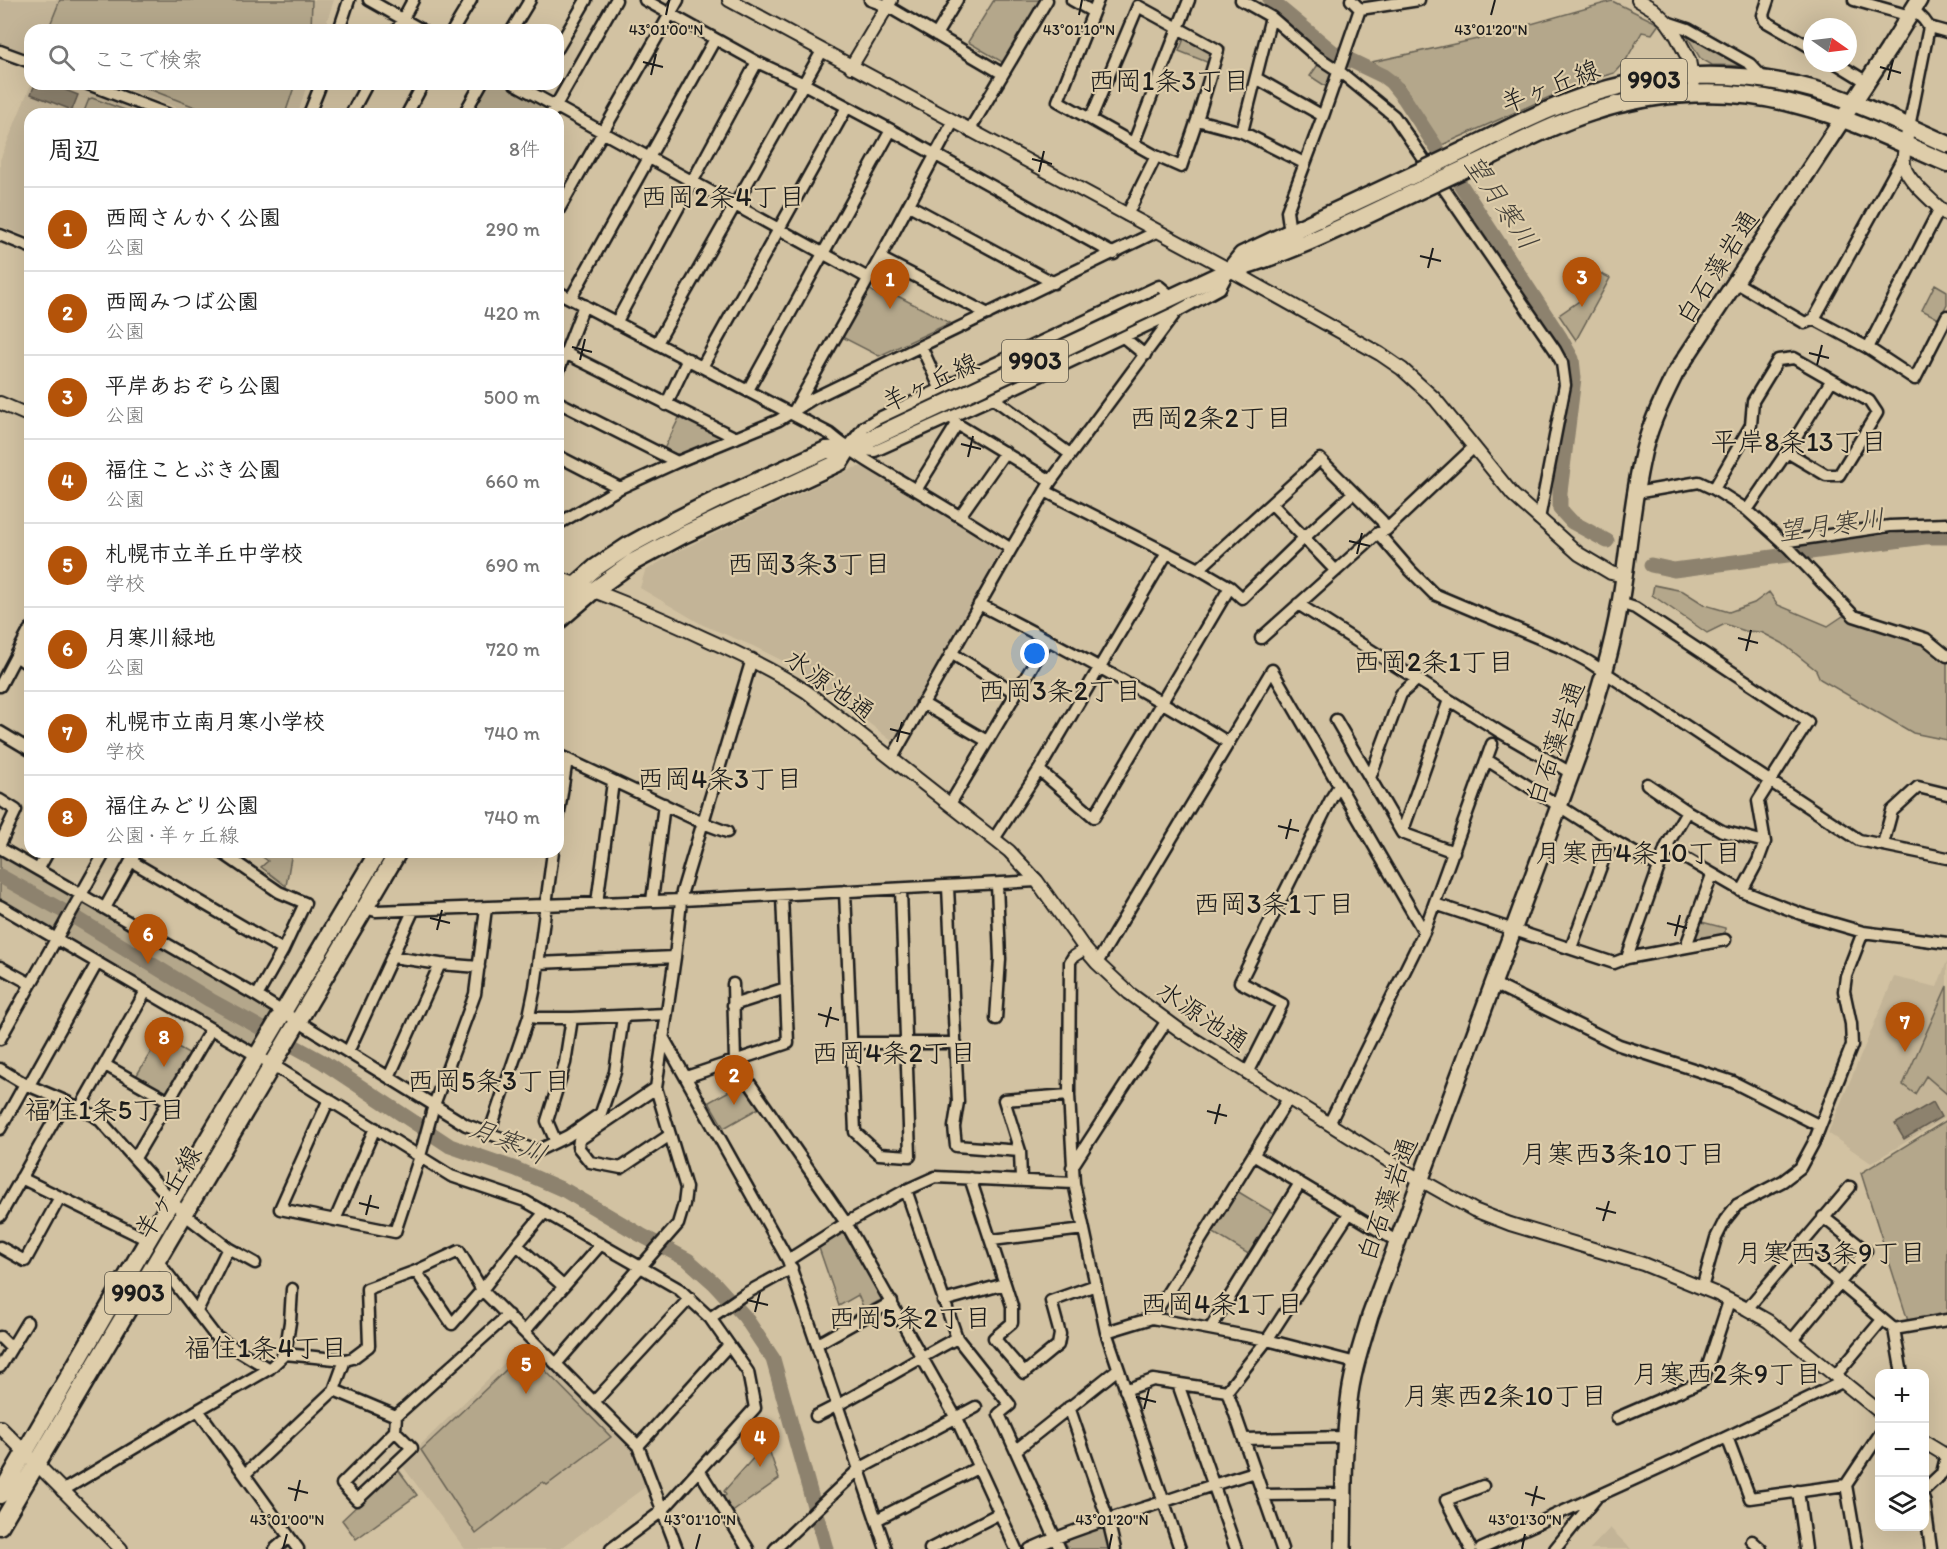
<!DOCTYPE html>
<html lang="ja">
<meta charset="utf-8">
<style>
body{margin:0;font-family:Itim,"Klee One",sans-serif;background:#f6f6f6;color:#222}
.controls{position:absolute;right:18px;bottom:18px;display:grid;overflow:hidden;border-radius:12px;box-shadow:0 6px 24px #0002}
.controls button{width:54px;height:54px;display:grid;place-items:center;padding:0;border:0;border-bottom:2px solid #e0e0e0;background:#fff;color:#222;font:30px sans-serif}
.compass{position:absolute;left:1803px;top:18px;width:54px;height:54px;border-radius:50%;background:#fff;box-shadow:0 6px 24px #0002;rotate:104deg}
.you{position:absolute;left:1035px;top:654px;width:21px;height:21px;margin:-15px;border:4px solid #fff;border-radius:50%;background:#1a73e8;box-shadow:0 0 0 9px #1a73e833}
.badge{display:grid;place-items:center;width:39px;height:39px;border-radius:50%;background:#b45309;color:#fff;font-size:20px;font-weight:700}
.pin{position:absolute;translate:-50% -50px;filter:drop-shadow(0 2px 3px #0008)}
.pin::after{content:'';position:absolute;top:32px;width:21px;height:18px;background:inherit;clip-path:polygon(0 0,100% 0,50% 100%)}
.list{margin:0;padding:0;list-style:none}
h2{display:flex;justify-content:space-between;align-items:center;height:78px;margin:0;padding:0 24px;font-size:26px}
h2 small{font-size:20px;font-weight:400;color:#767676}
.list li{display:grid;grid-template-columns:39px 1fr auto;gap:18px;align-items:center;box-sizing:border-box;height:84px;padding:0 24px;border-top:2px solid #e0e0e0}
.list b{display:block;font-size:22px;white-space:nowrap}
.list p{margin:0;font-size:20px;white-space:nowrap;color:#767676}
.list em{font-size:20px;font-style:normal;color:#767676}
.icon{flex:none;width:33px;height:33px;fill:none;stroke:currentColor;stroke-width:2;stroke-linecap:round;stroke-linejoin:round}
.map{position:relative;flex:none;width:1947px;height:1549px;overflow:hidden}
.search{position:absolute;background:#fff;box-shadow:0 6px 24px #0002;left:24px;top:24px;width:540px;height:66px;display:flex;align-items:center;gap:15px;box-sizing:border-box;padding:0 21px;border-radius:18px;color:#767676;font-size:22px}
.panel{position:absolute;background:#fff;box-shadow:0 6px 24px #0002;left:24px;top:108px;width:540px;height:750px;border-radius:18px}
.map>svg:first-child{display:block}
.built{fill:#c3b497}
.green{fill:#b4a78b;stroke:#686254;stroke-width:1.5}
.water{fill:#8d826e;stroke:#60594d;stroke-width:1.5}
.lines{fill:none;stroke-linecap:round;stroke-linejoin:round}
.river{stroke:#8d826e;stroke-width:15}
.minor-casing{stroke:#1c1c1c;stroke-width:15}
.tertiary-casing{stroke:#1c1c1c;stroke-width:16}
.secondary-casing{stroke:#1c1c1c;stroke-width:20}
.primary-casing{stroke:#1c1c1c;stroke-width:21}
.minor{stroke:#decdaa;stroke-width:10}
.tertiary{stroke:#decdaa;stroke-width:12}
.secondary{stroke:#decdaa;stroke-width:15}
.primary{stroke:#decdaa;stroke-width:16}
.primary-bridge-casing{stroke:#1c1c1c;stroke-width:21;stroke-linecap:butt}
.primary-bridge{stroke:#decdaa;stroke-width:16}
.ticks{fill:none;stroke:#1c1c1c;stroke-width:2}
.labels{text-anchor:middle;stroke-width:4.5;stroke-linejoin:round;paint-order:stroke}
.shield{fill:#decdaa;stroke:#565147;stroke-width:1.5}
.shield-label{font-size:24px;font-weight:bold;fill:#1c1c1c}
.street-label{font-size:26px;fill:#1c1c1c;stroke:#decdaa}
.neighbourhood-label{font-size:27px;fill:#1c1c1c;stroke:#decdaa}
.water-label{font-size:27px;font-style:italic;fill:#444039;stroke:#decdaa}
.ticks-label{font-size:15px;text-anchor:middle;fill:#1c1c1c;stroke:#decdaa;stroke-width:4.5;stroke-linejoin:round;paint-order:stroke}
</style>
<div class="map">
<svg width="1947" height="1549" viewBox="0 0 1947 1549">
<rect width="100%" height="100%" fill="#d2c2a2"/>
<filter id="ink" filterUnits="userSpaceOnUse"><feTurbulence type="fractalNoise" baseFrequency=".0167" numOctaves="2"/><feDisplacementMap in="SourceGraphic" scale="12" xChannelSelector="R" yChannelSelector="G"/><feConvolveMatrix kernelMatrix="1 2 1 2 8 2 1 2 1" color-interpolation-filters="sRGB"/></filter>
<g filter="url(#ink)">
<path class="built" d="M0,0H334L324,30H30V54L0,43Z
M31,84H69L147,114H30V237L0,226V160Z
M113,84H307L298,114H195Z
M864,466L914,495L1003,551L893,742L801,670L753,646L703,625L640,588L645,571L676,552L854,468Z
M1947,961V1117L1871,1163L1828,1133L1894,977L1937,987Z
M527,1341L631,1447L648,1485L560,1549H465L401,1464Z
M1610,1528L1631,1549H1590Z"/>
<path class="green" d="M60,0H312L311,30H48Z
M994,0H1044L1004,63L968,42Z
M1612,1L1659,24L1652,34L1642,32L1626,60L1614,73L1583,82L1442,145L1402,84L1372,62L1482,38Z
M1685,33L1747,66L1712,65L1700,58Z
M1187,37L1210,50L1209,63L1179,51L1184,39Z
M1320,62L1335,70L1330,89L1310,76Z
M136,84H295L285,114H213Z
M485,84H509L550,107L547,114H467Z
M92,98L136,114H83L89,99Z
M1587,267L1610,278L1576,340L1559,315L1582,299L1575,287Z
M1935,284L1947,291V304L1939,319L1922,310Z
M882,288L950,323L879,356L842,337L869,289L878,295Z
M680,416H682L729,437L683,457L664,449Z
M1654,585L1683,591L1705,605L1729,612L1754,603L1769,592L1778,605L1828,626L1843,616L1924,643L1947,660V740L1913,733L1820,679L1816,670L1782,643L1761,632L1745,631L1725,624L1707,633L1652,595Z
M0,852L275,1013L253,1049L0,902Z
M262,852H292L286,886L261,867L268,861L260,855Z
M1698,921L1725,928V936L1694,941L1693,939Z
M1947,986V1094L1926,1076L1915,1094L1903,1085Z
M160,1037L194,1056L167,1095L135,1078Z
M742,1084L759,1108L724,1128L709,1102Z
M1947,1120V1314L1908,1321L1861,1173Z
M1237,1191L1275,1214L1250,1255L1212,1232Z
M843,1233L883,1297L881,1300L864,1309L858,1295L839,1306L819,1248Z
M526,1351L611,1437L547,1485L543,1482L476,1534L421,1450Z
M761,1426L779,1479L731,1513L722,1498L726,1495L724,1491L756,1455L747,1446Z
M397,1468L417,1495L356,1539L342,1520Z
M1101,1527L1105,1529L1109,1549H1069L1065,1542L1068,1538Z"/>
<path class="water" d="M35,84H50L78,95L72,110L31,94Z
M1933,1102L1941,1117L1904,1139L1895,1124Z"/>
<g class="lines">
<path class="river" d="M1270,0L1333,52L1383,76L1391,82L1404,98L1560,337L1572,359L1574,378L1560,492V509L1572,522L1607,541
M1651,565L1674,570L1925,537H1947
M0,876L76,918L210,1000L323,1062L450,1146L516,1169L566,1191L641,1235L688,1260L715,1284L745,1317L773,1359L826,1549"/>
<defs>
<path id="minor" d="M369,0L422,30
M645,0L757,62L804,84L891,130L1114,254
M870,0L887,6L1003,74
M1072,0L1093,12
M1241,0L1271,17L1316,56L1339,71L1394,116L1555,350L1562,363L1565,385L1539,519
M1768,0L1763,15L1765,21L1812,48
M1854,0L1910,16
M1360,9L1419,0
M1667,22L1688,29L1750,64L1764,79
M1929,27L1947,32
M339,30L349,0
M397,30L413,0
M453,30L471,0
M512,30L530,0
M936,35L957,0
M558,48L586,0
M0,51L30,62
M1836,63L1867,82
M1256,78L1323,116
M88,84L167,114
M515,84L868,278
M309,114L321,84
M351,114L367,84
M407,114L423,84
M464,114L481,84
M551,114L616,0
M1091,118L1138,6L1218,50L1197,120L1181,167L1156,156L1058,101L1098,0
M1197,120L1242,132L1304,163
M1909,127L1929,27L1924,20L1914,10
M969,131L1047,0
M1242,132L1271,17
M1134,142L1189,0
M909,205L1054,283
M558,211L678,0
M1127,215L1156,156
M1290,233L1287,211L1323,116L1360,9L1351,0
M0,235L30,247
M880,258L988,314
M1735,282L1805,323L1814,319L1868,348L1915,379L1947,316
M558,292L830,434C856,456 886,472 916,490C948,509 979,528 1011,549
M571,298L715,39
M1814,319L1904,156
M616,323L757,62
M1123,337L1145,355
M657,343L822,51
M921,346L940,388
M1868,348L1940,208
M565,353L736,438
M702,367L847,107
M558,372L584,305
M748,390L891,130
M993,398L1070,454
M558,402L677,462
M666,405L688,359
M794,411L880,258L953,122
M952,417L957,424L1051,481
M849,446L864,427L877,419L1159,286L1172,297
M851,449L875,451L993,398L1176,312L1220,288L1229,271
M558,456L620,488
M1714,489L1751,425L1753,401L1778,360L1794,358L1869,401L1877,413L1839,475H1826L1787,452
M916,490L957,424
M1045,491L1199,569
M1353,493L1305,537L1242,598L1230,587L1199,569L1320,459L1382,521L1386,530
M1635,493L1699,482L1714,489L1747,510L1789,548L1854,616L1926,639L1947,656
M1272,504L1336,571
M1747,510L1787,452L1831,381
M960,516L1005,452
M558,524L620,488L677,462L779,420L814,398L1158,231
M1378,533L1410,570L1434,594L1565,649L1589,662L1859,840L1947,858
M1782,542L1890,526L1947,524
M1620,603L1635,608L1808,722L1758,801L1765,842L1758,861L1742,891
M979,604C1064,648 1148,692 1229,743
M1298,604L1500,732L1571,773
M1261,638L1378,533L1386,530L1474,447
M951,653L1016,693
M16,656L30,666
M0,686L30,629
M922,703L987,741
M1336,720L1402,833L1454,852
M0,732L30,750
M558,755L703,823L727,832
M892,758L1011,549L1051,481L1176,312
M1487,760L1611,839L1659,867
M1039,770L1094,817L1230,587
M1370,778L1401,694L1418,679
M0,800L16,810L0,844
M950,804L1048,640
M1687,811L1722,831L1765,842
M558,819L567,759
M1402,833L1449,700
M994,839L1039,770L1167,553
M1883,844L1892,811L1918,787L1947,794
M1666,847L1742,891L1801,914L1863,932L1947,943
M0,848L257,996L466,1125L537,1151L568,1136L601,1113L615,1072L623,1017
M221,852L279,892L305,903L283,950L257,996
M131,861L283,950
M38,870L48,852
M948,887L958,1102L954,1127L956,1146L1020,1151
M845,891L855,1132L879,1154L910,1156L901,890
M652,901L664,804
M597,903L613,782
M1435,904L1614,963L1627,958L1666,847L1687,811L1647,784
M0,906L273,1065L451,1176L525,1201L679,1289L710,1318L748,1372L755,1408L662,1511L611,1549
M361,907L376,911L682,900L1037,881
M105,908L136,852
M1686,946L1712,875
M1571,948L1611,839
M1085,949L1073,957L1070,962L1069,1095L1074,1183L1106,1332L1180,1549
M393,957L440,964
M1627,958L1725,940
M538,963L675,957
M1097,963L1272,670L1424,932
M0,967L31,984
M1492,983L1619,1045L1733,1082L1820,1126
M733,984L735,1062L846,1223L956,1418L1016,1549
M733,1005L786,988
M529,1016L536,1018H572L666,1014
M996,1019L1000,959L997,884
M663,1037L788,1260L886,1549
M0,1039L105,852
M851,1043H956
M348,1052L413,911
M105,1065L169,1101
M0,1069L25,1084L65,1101L98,1118L184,1214L228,1248L197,1311
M1247,1073L1282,1004L1240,982L1332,797L1339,786
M389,1077L440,964L479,967
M686,1077L788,1043L782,895
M29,1085L97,963
M656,1088L579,1140L578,1147L590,1162L621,1168L670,1135
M329,1099L280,1209L395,1232L420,1156L434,1105L475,994L486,908
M80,1108L146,991
M1329,1124L1424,932L1492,744
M0,1129L25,1084
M489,1134L529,1016L535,987L553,852
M556,1142L547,1121L565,1063L572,1018
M1253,1155L1398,1242
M135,1158L211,1029
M1072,1167L1166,1022
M21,1178L148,1240
M1021,1179L1020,1151L1004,1100L1069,1095
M0,1216L65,1101
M335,1220L375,1128
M992,1240L1084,1229
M517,1245L545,1212
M0,1247L25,1261L60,1197
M228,1248L255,1263
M1798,1248L1894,1329L1947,1320
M157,1260L216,1337L269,1369
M788,1260L846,1223L906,1190L935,1177L1074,1183
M416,1271L452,1324L482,1290L517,1245L563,1286
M1005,1284L1012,1306V1323L994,1338L1024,1373L1058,1345L1060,1334L1051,1301L1096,1285
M1702,1288L1716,1238L1725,1220L1737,1205L1783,1181L1800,1168L1814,1142L1852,1045L1851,1024L1844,991L1846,976L1863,932
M292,1289L290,1322L285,1354L345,1360L334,1390L396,1416L508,1315
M943,1301L1005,1284L970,1178
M1747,1309L1850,1187
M710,1318L743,1295L792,1268
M1152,1318L1288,1099
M1210,1329L1300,1183
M1894,1329L1902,1374
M524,1332L601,1244
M1106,1332L1152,1318L1267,1340L1356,1363
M0,1337L11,1348
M957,1338L1010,1405L999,1414L1060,1549
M1792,1340L1866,1251L1823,1217
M817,1344L892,1302
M345,1360L353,1358L369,1346L367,1289L416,1271L459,1251L482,1290L638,1446L677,1549
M556,1364L678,1224L684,1204L686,1188L656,1088L675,957L682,892L752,659
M0,1367L27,1322
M1835,1376L1882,1320
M1178,1384L1236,1549
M1125,1390L1153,1380L1227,1391
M594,1402L690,1298
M1069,1407L1108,1520L1115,1549
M198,1410L298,1549
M816,1416C864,1393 909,1363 957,1338L906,1190
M1617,1418L1703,1381L1729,1301
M395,1431L342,1484L357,1500L412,1448L395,1431L396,1416
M1727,1437L1750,1498L1846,1485
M1244,1439L1346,1437
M638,1446L728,1346
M1016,1450L1118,1369
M699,1470L748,1549
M245,1474L334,1390
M1924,1490L1942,1473L1947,1453
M62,1491L198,1410L269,1369L285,1354
M1798,1491L1806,1549
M1263,1495L1344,1494
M1924,1499L1931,1549
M876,1520L979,1467
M1752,1541L1761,1549
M275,1549L289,1537
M775,1549L859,1469L976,1407
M930,1549L1000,1513
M1030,1549C1070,1531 1112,1518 1153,1505C1187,1494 1220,1482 1255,1472
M1282,1549L1227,1391L1267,1340L1350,1212
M1471,1549L1446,1500L1483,1486
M1481,1549L1727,1437L1842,1382
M1555,1549L1596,1498
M1857,1549L1846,1485L1880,1434"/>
<path id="tertiary" d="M729,0L1230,270L1380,354L1402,369L1435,399L1513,495L1579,554L1611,573L1624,576
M1638,0L1653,9L1667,22L1676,35L1689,60L1695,94
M851,67L891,0
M1909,127C1907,139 1902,153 1904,165C1907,181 1935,203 1947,215
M0,403L30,416
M558,578C608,595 657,616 704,638C740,654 774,670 807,692L1009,851L1037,881L1085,949L1097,963L1129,993L1181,1031L1403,1170L1474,1210L1510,1224L1643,1264L1717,1294L1747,1309L1768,1321L1880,1412
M0,1427L121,1549
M1924,1442L1947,1456"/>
<path id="secondary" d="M1343,1549C1344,1500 1343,1450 1349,1401C1352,1372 1362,1344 1370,1316L1582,744C1597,698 1612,651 1620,603C1628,557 1631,509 1641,463C1647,431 1661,402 1675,374L1888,50L1919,0"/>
<path id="primary" d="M1465,150C1503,131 1541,111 1582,97C1656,71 1740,69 1816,90C1861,103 1904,125 1947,144
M1475,164C1513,146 1551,125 1592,112C1658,90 1731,87 1798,105C1850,118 1898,142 1947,163
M1230,270L1242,255L1415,174
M558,601L595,568L628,546L670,523L716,500L826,450L848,449L1230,270C1296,252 1362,217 1424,188
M558,621L593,591L633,562L683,535L840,462L848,449
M0,1495L148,1240L378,852
M0,1526L398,852"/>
</defs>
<use href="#minor" class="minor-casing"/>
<use href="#tertiary" class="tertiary-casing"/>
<use href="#secondary" class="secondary-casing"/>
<use href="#primary" class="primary-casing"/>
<use href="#minor" class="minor"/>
<use href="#tertiary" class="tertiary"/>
<use href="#secondary" class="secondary"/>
<use href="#primary" class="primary"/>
<defs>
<path id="primary-bridge" d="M1415,174L1465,150
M1424,188L1475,164"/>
</defs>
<use href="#primary-bridge" class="primary-bridge-casing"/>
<use href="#primary-bridge" class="primary-bridge"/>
</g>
</g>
<path class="ticks" d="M666,15L669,0M1079,15L1082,0M1491,15L1495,0M643,62L663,67M1880,67L1901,73M651,75L656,54M1888,80L1893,60M1032,159L1052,164M1039,172L1044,151M1420,256L1441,261M1428,268L1433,248M572,347L592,352M1809,353L1829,358M580,360L585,339M1817,365L1822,345M961,444L981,449M968,457L973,436M1349,541L1370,546M1357,554L1362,533M1738,638L1758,643M1746,651L1751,630M890,729L910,734M897,742L902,722M1278,826L1299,831M1286,839L1291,819M430,918L450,923M1667,923L1687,928M437,930L442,910M1675,936L1680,915M818,1014L839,1020M826,1027L831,1007M1207,1111L1227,1116M1215,1124L1220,1104M359,1203L379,1208M1596,1208L1616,1213M366,1215L371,1195M1603,1221L1609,1201M747,1300L768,1305M755,1312L760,1292M1136,1397L1156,1402M1144,1409L1149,1389M288,1488L308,1493M1525,1493L1545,1499M295,1501L300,1480M1532,1506L1537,1486M283,1549L287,1534M696,1549L700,1534M1109,1549L1112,1534M1522,1549L1525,1534"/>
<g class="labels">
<g class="shield">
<rect x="1621" y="59" width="66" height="42" rx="4.5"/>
<rect x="1002" y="340" width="66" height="42" rx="4.5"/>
<rect x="105" y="1272" width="66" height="42" rx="4.5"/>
</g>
<g class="shield-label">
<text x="1654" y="88">9903</text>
<text x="1035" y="369">9903</text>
<text x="138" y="1301">9903</text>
</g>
<g class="street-label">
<text transform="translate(1550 86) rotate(-21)" y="9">羊ヶ丘線</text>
<text transform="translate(1717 267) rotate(-57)" y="9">白石藻岩通</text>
<text transform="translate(930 382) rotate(-25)" y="9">羊ヶ丘線</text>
<text transform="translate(830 685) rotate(36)" y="9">水源池通</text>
<text transform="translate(1555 743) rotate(-71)" y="9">白石藻岩通</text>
<text transform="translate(1203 1016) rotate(34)" y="9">水源池通</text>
<text transform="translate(168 1192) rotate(-59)" y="9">羊ヶ丘線</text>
<text transform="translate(1387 1199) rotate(-70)" y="9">白石藻岩通</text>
</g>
<g class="neighbourhood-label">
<text x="1169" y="90">西岡1条3丁目</text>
<text x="723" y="206">西岡2条4丁目</text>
<text x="1211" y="427">西岡2条2丁目</text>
<text x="1799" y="451">平岸8条13丁目</text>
<text x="809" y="573">西岡3条3丁目</text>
<text x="1434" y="671">西岡2条1丁目</text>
<text x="1060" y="700">西岡3条2丁目</text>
<text x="720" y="788">西岡4条3丁目</text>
<text x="1638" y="862">月寒西4条10丁目</text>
<text x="1274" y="913">西岡3条1丁目</text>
<text x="894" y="1062">西岡4条2丁目</text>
<text x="489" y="1090">西岡5条3丁目</text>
<text x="105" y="1119">福住1条5丁目</text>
<text x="1623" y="1163">月寒西3条10丁目</text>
<text x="1831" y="1262">月寒西3条9丁目</text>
<text x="1222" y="1313">西岡4条1丁目</text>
<text x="910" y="1327">西岡5条2丁目</text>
<text x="266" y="1357">福住1条4丁目</text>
<text x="1727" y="1383">月寒西2条9丁目</text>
<text x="1505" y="1405">月寒西2条10丁目</text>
</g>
<g class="water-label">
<text transform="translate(1501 202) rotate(56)" y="9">望月寒川</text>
<text transform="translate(1831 525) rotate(-7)" y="9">望月寒川</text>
<text transform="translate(508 1141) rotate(22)" y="9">月寒川</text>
</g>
</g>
<g class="ticks-label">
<text x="666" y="35">43°01'00"N</text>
<text x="1079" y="35">43°01'10"N</text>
<text x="1491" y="35">43°01'20"N</text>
<text x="287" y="1525">43°01'00"N</text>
<text x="700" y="1525">43°01'10"N</text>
<text x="1112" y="1525">43°01'20"N</text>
<text x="1525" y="1525">43°01'30"N</text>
</g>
</svg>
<div class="controls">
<button>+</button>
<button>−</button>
<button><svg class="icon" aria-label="layers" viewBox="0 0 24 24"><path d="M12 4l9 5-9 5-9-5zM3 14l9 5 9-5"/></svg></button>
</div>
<svg class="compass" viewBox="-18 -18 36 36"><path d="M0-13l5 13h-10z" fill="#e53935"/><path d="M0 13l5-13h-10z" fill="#767676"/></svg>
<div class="you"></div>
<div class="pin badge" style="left:890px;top:309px">1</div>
<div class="pin badge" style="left:734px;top:1105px">2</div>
<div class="pin badge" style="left:1582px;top:307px">3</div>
<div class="pin badge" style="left:760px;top:1467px">4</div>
<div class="pin badge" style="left:526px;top:1394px">5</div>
<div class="pin badge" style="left:148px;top:964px">6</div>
<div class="pin badge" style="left:1905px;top:1052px">7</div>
<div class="pin badge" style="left:164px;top:1067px">8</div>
<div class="search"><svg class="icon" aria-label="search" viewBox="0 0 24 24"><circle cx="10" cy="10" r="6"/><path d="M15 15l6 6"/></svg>ここで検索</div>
<section class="panel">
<h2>周辺<small>8件</small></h2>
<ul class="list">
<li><span class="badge">1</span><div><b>西岡さんかく公園</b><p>公園</p></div><em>290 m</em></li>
<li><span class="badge">2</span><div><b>西岡みつば公園</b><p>公園</p></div><em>420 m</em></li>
<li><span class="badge">3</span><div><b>平岸あおぞら公園</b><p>公園</p></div><em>500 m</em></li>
<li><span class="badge">4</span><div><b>福住ことぶき公園</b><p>公園</p></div><em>660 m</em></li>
<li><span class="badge">5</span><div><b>札幌市立羊丘中学校</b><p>学校</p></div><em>690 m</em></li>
<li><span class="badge">6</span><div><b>月寒川緑地</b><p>公園</p></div><em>720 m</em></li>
<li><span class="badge">7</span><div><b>札幌市立南月寒小学校</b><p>学校</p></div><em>740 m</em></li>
<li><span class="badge">8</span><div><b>福住みどり公園</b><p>公園 · 羊ヶ丘線</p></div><em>740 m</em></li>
</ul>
</section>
</div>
